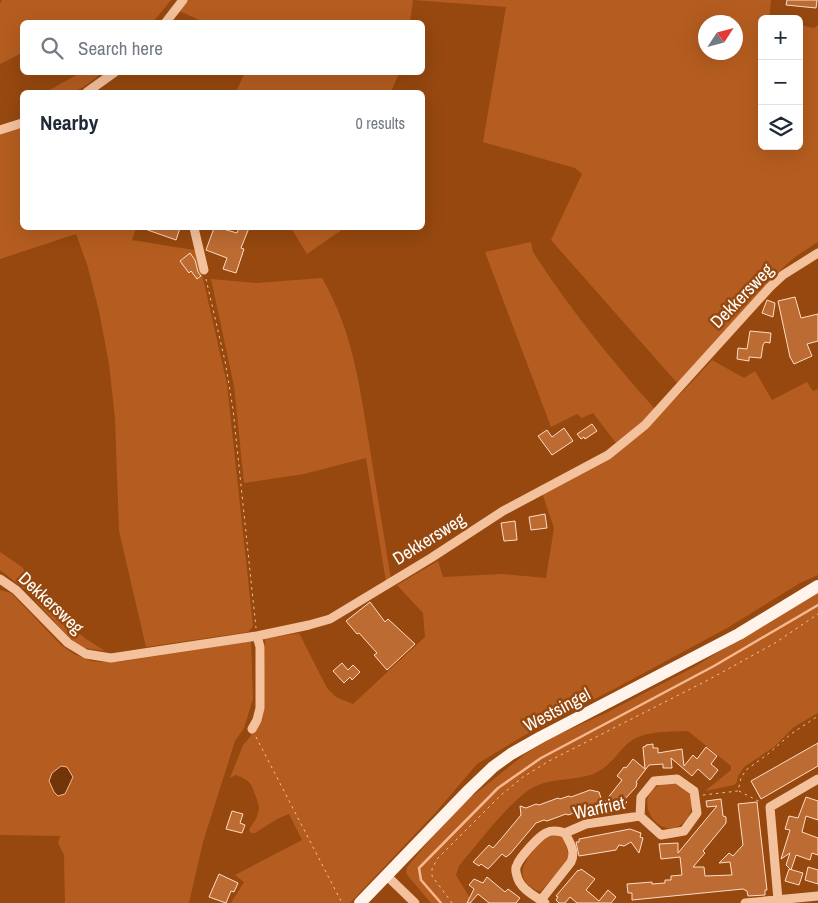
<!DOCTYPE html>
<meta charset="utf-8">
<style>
body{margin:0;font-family:"Archivo Narrow",sans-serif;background:#f2f2f3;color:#1f2937}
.controls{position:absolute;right:15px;top:15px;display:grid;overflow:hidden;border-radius:8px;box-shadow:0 5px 20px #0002}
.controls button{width:45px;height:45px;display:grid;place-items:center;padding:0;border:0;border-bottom:1px solid #e0e1e3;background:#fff;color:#1f2937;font:25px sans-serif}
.compass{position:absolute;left:698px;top:15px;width:45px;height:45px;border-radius:50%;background:#fff;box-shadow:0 5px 20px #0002;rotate:54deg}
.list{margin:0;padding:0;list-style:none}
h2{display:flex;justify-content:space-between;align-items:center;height:65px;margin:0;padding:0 20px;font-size:21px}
h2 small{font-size:16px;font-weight:400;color:#747a83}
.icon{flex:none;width:28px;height:28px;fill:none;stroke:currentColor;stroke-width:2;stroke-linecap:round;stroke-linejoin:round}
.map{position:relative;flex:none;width:818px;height:903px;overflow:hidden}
.search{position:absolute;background:#fff;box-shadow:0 5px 20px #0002;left:20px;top:20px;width:405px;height:55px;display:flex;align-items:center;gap:12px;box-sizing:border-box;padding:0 18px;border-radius:8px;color:#747a83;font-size:19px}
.panel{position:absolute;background:#fff;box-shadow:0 5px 20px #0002;left:20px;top:90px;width:405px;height:140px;border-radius:8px}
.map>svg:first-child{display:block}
.green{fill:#b55d20;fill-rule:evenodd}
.water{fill:#713509;stroke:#f8b88f}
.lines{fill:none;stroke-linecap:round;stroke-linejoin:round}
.stream{stroke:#f8b88f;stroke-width:2.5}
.building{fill:#bc6b33;stroke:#fedcc5}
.path{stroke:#f4c19d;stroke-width:1;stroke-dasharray:2.5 4;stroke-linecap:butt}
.minor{stroke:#f4c19d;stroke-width:9}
.major{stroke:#fff4eb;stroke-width:12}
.labels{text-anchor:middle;stroke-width:5;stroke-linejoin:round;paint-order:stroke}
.street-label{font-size:18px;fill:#fff;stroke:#96480f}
</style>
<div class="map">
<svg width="818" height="903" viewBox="0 0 818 903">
<rect width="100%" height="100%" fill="#96480f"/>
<path class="green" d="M2,0H171L153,22H22V53L0,64V3Z
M186,0H771L769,19H762V146H799V25L814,28L818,25V242C794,257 781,266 765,290L678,384L551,240L582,174L575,168L483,142L506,7L413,0L410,22H204L179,11ZM706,22H736V52H706Z
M245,72H399V73L391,92H236Z
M80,73H102C78,92 78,93 46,92Z
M22,127V228H136L132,240L194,250L197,252L227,384L253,626L248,632L146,647L119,531L115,419L109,364L99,311L87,264L76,234L0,259V135Z
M291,228H342L340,231L307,254Z
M531,242L533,252C569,308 611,360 655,409L639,426L616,443L593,413L582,418L577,414L551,427L485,252Z
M322,278C353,332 359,383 369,443C376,489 384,534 391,580L386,582L366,458L304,474L244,483L234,386L211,279L257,283Z
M712,360L744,378L755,371L772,400L807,382L813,391L818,389V575L800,583L729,627L616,688L525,735L477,764L436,812L350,903H231L244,882L235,875L302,840L289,814L277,819L255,833H251L249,830C252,824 257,819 258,813C260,806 258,803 256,797C251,783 251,781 236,775L230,778L243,745L250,737L263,710L265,639L299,633L327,688L336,697L353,704L425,637L423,613L397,585L438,561L443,577L502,574L546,578L554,528L542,493L647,427L690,384Z
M0,552L22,567L68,625L86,639L105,651L84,648L72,641L27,591L0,570Z
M0,590L11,593L61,645L74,654L91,661L102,662L125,661L251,641L253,699L244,728L235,741L203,842L189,903H65L64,855L58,843L60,836L0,835Z
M818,590V713L794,727L774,747L744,767L738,776L737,782L734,785L705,791L731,770V766L688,731C667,732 641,730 626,745C617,754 610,765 599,771C584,781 555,777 536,786C513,796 477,845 459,866L456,875L473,903H431L408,876L406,872L407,867L445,822L470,798L525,754L553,737L608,712L696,666Z
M671,782C681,785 688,790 693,799C692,810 689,820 679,826C656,840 625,790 671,782Z
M559,835L563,836L569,856L565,865L540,892C517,882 519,868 533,851C541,841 546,836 559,835Z"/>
<path class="water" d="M61,766L67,767L73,777L65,794L58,796L54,792L49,781L52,773Z"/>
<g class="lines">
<path class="stream" d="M441,903L421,880L419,868L498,788L541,758L714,666L818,605"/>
</g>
<path class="building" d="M787,0H817L816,8L786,5Z
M142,228H180L176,240Z
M214,228H220L237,233L239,228H249L241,248L244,249L236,273L223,269L227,258L206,250Z
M190,253L195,260L198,272L201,276L197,279L191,271L189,273L180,261Z
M795,297L801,318L818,314V341L807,344L812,356L794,364L790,357L778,301Z
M767,300L775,303L773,317L762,313Z
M750,331L771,333L770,343L765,342L763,345L761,358L749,357V361L737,359L738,348L747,349Z
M592,424L597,431L585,439L584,437L581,439L577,434Z
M564,428L573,441L552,455L538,436L547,430L552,437Z
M545,514L547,528L531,530L529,517Z
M515,521L517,540L504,541L501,523Z
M370,602L385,622L388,619L415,644L387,670L374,655L377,653L359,633L357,634L346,621Z
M342,663L348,670L353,665L360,672L352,680L350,677L344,683L333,671Z
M818,743V766L761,799L751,781Z
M653,744V748H658V753L682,749L684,766L693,755L697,759L706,747L717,756L711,764L718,770L710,780L698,769L692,776L671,758L672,768H663V764L649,765L636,782L637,783L636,787L624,800L627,802L621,808L612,801L580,813L577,812L568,815L566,814L547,821L544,820L536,823L510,854L506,857L502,854L488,869L481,864L479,866L473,862L489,845L493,848L501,839L521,815L520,806L526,808L536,804L539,805L558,798L560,799L569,796L571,797L590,790L599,792L603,804L622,780L617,776L624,767L626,768L633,759L645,769L643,747L646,746V745Z
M806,797L818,801V820L806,816L802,832L818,838V855L812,853L810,860L796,855L791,870L786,865L790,853L781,859L790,830L785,829L789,816L798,818Z
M721,799L723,816L726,817V823L703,851L705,853L693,867H704L705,876L732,875L730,862L719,863L729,853L733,856L743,845L738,804L757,802L767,890H765V895L748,896L747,891L743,889L632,900V893H628L627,884L652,882V884L665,883V880H671V876L682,875L680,857L661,859L659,844L678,843V853L717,806L707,807L706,801Z
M232,811L243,814L240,823L245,825L242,833L226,829Z
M630,829L641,833L640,837L643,838L639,853L631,842L624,846L619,845L616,850L579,856L576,842H579V839Z
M808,867L818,870V884L805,880Z
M581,869L595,879L586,890L599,901L608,890L616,897L611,903H577L570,897L565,903H559L556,900L558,897L556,896L573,876L578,870L579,871Z
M789,869L803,873L799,885L785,881Z
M219,874L238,883L234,892L231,891L226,903L209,897Z
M487,877L505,892L508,889L520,898L516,903H489L478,894L470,903H467L474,889L469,885L474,879L483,883Z"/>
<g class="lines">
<path class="path" d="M206,279L225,361L233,409L256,628
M256,737L342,903
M739,791L762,803
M703,795L738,791L741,778L746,770L768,754L791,734L818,716
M452,903L432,876V869L437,859L500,796L523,777L549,761L708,680L775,643L818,614"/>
<path class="minor" d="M166,22L183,0
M87,92L115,72
M0,130L22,123
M194,228L204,270
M0,579L16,590L68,643L86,654L111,658L257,636L309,625L330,619L431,558L503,511L608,455L645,425L770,287L783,275L818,253
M252,729L257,720L260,708V647L257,636
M677,779L694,791L697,813L684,831L661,835L640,816L641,797L654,781Z
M386,875L415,903
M541,900L571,862C576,851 570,843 565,833
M778,900L770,807L818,779
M545,903C535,896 520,889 517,876C516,873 515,868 517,865C520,857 539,836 546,833C552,830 559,831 565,833L586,824L640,816
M745,903L818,896"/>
<path class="major" d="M360,903L469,790L493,767L511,754L541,737L739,634L818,586"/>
</g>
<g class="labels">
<g class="street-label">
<text transform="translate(742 296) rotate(-46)" y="6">Dekkersweg</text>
<text transform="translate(429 539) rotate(-32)" y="6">Dekkersweg</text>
<text transform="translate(51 603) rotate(43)" y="6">Dekkersweg</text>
<text transform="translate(557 710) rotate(-28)" y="6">Westsingel</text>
<text transform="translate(599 808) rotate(-12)" y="6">Warfriet</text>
</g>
</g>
</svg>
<div class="controls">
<button>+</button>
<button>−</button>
<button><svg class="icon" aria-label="layers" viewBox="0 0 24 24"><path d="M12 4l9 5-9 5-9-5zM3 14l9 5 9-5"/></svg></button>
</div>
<svg class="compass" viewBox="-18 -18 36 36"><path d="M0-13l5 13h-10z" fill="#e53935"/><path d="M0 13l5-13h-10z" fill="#747a83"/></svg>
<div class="search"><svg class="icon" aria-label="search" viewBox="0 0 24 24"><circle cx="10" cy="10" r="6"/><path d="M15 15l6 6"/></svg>Search here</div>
<section class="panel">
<h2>Nearby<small>0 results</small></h2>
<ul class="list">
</ul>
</section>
</div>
